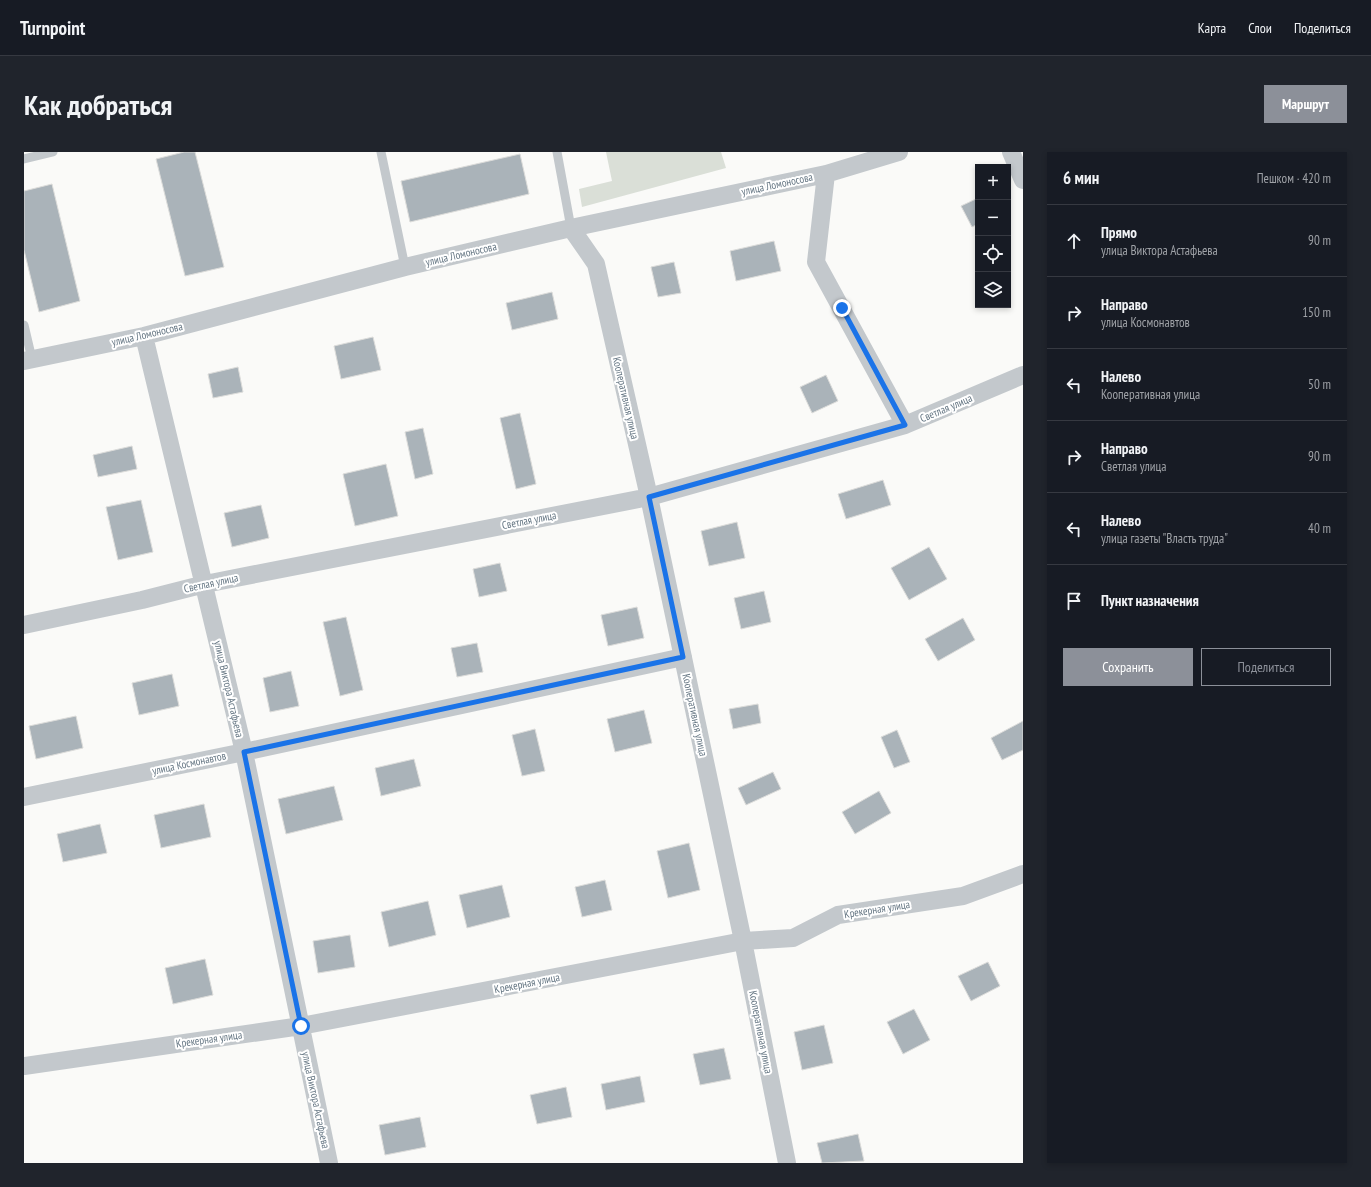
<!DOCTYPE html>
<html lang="ru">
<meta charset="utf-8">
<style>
body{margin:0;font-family:"PT Sans Narrow",sans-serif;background:#20242c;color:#f1f3f6}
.controls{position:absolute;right:12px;top:12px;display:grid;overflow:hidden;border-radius:0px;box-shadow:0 2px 6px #0003}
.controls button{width:36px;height:36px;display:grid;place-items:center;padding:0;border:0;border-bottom:1px solid #363941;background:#171b24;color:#f1f3f6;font:20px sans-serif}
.stop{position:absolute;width:12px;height:12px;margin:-9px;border:3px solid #1a73e8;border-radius:50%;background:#fff}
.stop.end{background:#1a73e8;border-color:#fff;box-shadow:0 1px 4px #0008}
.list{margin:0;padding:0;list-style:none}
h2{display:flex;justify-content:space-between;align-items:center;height:52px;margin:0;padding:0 16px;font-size:17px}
h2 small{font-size:13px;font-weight:400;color:#9ea1a6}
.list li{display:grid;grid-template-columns:26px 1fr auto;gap:12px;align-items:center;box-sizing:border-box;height:72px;padding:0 16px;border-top:1px solid #363941}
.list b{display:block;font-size:15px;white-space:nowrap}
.list p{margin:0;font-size:13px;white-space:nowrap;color:#9ea1a6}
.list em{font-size:13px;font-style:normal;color:#9ea1a6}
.actions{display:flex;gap:8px;padding:12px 16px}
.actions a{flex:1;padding:9px 0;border:1px solid #8c9099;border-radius:0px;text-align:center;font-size:14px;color:#8c9099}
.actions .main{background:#8c9099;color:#fff}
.icon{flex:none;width:22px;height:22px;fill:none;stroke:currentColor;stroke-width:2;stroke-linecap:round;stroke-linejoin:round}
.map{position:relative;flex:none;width:999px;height:1011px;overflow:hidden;border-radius:0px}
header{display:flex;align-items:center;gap:24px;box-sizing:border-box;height:56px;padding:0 20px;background:#171b24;border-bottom:1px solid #363941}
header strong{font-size:19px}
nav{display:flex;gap:22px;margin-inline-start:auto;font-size:14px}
.intro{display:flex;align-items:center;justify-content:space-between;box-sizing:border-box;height:96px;padding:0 24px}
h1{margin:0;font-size:28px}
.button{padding:10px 18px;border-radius:0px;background:#8c9099;color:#fff;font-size:14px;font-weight:700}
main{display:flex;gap:24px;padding:0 24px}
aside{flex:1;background:#171b24;border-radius:0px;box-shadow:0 2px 6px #0003}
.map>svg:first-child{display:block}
.green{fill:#dadfd7}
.building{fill:#aab3b9;stroke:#dcdcda}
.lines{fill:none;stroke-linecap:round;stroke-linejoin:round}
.service{stroke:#c3c8cc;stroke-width:9}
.minor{stroke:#c3c8cc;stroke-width:18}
.route{stroke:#1a73e8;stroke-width:5}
.labels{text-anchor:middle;stroke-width:4;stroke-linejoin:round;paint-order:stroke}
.street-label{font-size:11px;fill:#657683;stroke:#fff}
</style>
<header>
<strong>Turnpoint</strong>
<nav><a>Карта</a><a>Слои</a><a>Поделиться</a></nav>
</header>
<div class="intro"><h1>Как добраться</h1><a class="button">Маршрут</a></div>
<main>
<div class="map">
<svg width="999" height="1011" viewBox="0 0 999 1011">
<rect width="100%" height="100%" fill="#fafaf8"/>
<path class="green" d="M582,0H697L702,16L558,55L555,37L588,29Z"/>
<path class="building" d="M160,0H171L200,115L161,124L132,7Z
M496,2L505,42L386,70L377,29Z
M28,32L56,149L15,160L0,98V39Z
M954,46V72L948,75L937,54Z
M750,89L757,119L712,129L706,99Z
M650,110L657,141L634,145L627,115Z
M528,140L534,167L488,178L482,151Z
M349,185L357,218L317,227L310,194Z
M214,215L219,240L189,246L184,222Z
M802,223L814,249L788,261L776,235Z
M496,261L512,332L492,337L476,266Z
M399,276L409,322L391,327L381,280Z
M108,294L113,317L74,325L69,303Z
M362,312L374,364L331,374L319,322Z
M859,328L867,353L822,367L814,342Z
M117,348L129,400L94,408L82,355Z
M237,353L245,386L208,395L200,361Z
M713,370L721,406L685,414L677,379Z
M905,395L923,427L885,448L867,416Z
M476,411L483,439L455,445L449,417Z
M740,439L747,470L717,477L710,446Z
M613,455L620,486L584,494L577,463Z
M322,465L339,538L316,544L299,470Z
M939,466L951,488L914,509L901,487Z
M453,491L459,520L433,525L427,496Z
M267,519L275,554L246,560L239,526Z
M148,522L155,554L115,563L108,531Z
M734,552L737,571L709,577L705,557Z
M620,558L628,591L591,600L583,567Z
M52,564L59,596L12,607L5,574Z
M999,569V598L978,608L967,586Z
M511,577L521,619L498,624L488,583Z
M873,578L886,610L870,616L857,585Z
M390,607L397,634L357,644L351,616Z
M749,620L757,637L722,653L714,636Z
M310,634L319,668L262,682L254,647Z
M855,639L867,661L831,682L818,660Z
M180,652L187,685L137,696L130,663Z
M76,672L83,701L39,710L33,682Z
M665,691L676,738L644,746L633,699Z
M581,728L588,758L558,765L551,735Z
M478,733L486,765L443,776L435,743Z
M404,749L412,783L365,795L357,760Z
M326,783L331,815L294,821L289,789Z
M181,807L189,843L149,852L141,816Z
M964,810L976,834L947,849L934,824Z
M890,857L906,888L879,902L863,870Z
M800,873L809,911L778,918L770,880Z
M700,896L707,927L676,933L669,902Z
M616,924L621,950L582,958L577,932Z
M542,935L548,965L513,972L506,943Z
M396,965L402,995L361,1003L355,973Z
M834,982L840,1009L798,1011L793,991Z"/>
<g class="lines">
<path class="service" d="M357,0L381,115
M533,0L547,76
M0,7L29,0
M0,173L8,207"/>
<path class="minor" d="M987,0L999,28
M802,22L792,110L881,273
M547,76L572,112L625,345L719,789L763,1011
M120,184L220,600L305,1011
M0,209L120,184L381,115L547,76L802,22L875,0
M0,473L118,448L181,432L625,345L881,273L999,223
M0,645L220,600L659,505
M0,914L277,874L719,789L769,786L814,763L939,744L999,722"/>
</g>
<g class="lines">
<path class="route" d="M277,874L220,600L659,505L625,345L881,273L818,156"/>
</g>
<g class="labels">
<g class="street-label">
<text transform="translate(753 32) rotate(-12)" y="4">улица Ломоносова</text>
<text transform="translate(437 102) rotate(-13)" y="4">улица Ломоносова</text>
<text transform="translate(123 182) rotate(-13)" y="4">улица Ломоносова</text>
<text transform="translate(602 246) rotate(77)" y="4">Кооперативная улица</text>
<text transform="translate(922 256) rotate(-23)" y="4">Светлая улица</text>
<text transform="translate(505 368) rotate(-11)" y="4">Светлая улица</text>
<text transform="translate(187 431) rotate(-12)" y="4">Светлая улица</text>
<text transform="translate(205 537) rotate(77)" y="4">улица Виктора Астафьева</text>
<text transform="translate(671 563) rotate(78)" y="4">Кооперативная улица</text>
<text transform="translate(165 611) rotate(-12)" y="4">улица Космонавтов</text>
<text transform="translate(853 757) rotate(-9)" y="4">Крекерная улица</text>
<text transform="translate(503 831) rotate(-11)" y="4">Крекерная улица</text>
<text transform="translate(737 880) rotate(79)" y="4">Кооперативная улица</text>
<text transform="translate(185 887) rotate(-8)" y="4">Крекерная улица</text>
<text transform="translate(292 948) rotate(78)" y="4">улица Виктора Астафьева</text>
</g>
</g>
</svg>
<div class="controls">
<button>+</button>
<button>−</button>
<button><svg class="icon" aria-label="locate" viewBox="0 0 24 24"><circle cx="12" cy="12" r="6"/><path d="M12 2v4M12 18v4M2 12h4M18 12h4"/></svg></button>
<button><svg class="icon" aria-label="layers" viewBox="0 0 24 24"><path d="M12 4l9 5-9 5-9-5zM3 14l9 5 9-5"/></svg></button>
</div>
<div class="stop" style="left:277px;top:874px"></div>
<div class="stop end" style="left:818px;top:156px"></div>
</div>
<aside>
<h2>6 мин<small>Пешком · 420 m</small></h2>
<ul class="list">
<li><svg class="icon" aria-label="ahead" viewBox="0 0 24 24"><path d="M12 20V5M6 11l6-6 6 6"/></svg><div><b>Прямо</b><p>улица Виктора Астафьева</p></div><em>90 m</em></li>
<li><svg class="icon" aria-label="right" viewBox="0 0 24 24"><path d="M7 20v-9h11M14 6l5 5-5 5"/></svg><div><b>Направо</b><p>улица Космонавтов</p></div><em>150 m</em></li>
<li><svg class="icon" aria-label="left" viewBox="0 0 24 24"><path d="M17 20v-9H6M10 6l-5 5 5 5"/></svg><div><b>Налево</b><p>Кооперативная улица</p></div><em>50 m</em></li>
<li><svg class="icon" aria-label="right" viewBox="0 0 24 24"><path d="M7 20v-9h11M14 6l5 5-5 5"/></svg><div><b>Направо</b><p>Светлая улица</p></div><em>90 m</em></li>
<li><svg class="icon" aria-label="left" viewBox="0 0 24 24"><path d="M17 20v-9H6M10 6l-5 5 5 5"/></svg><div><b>Налево</b><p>улица газеты &quot;Власть труда&quot;</p></div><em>40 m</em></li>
<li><svg class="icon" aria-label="arrive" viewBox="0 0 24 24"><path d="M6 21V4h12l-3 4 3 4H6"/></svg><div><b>Пункт назначения</b></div></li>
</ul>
<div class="actions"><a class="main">Сохранить</a><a>Поделиться</a></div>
</aside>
</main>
